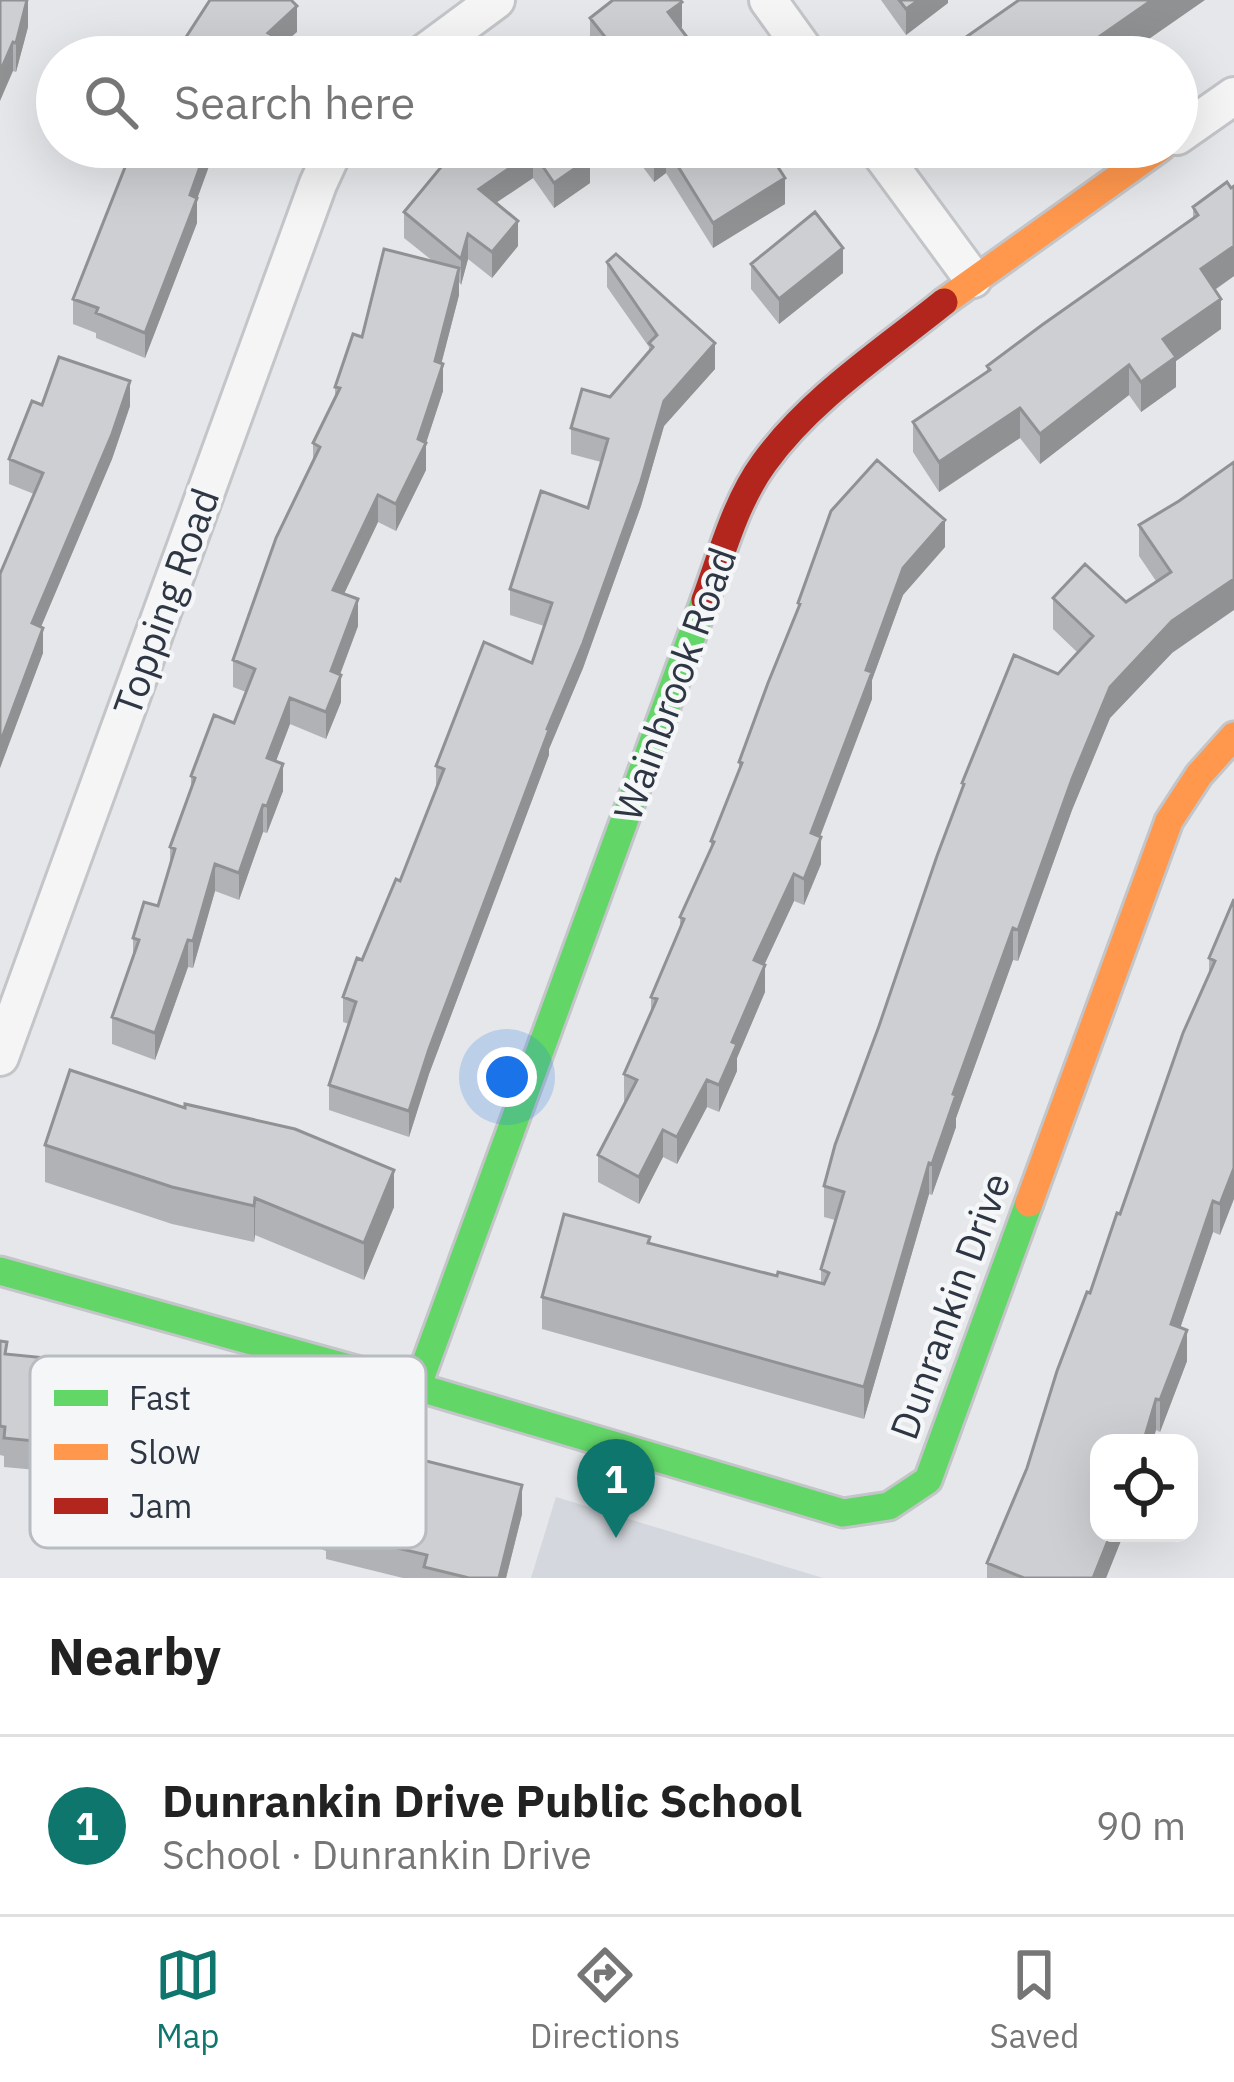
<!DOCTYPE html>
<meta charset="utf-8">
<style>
body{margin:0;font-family:"IBM Plex Sans",sans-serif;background:#f6f6f6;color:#222}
.controls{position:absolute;right:36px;bottom:36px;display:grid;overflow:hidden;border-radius:24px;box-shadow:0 12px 48px #0002}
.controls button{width:108px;height:108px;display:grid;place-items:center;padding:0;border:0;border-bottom:3px solid #e0e0e0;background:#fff;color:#222;font:60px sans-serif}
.you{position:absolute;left:507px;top:1077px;width:42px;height:42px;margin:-30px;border:9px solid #fff;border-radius:50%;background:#1a73e8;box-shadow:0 0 0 18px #1a73e833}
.badge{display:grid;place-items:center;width:78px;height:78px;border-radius:50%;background:#0f766e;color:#fff;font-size:39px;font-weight:700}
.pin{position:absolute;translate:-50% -99px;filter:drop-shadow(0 3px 6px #0008)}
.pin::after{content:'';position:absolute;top:63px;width:42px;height:36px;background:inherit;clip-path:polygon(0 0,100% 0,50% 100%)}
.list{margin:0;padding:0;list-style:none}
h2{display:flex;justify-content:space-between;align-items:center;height:156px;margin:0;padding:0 48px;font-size:51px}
h2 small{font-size:39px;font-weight:400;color:#767676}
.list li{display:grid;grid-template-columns:78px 1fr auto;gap:36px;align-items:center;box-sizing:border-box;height:180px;padding:0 48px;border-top:3px solid #e0e0e0}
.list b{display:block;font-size:45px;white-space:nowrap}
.list p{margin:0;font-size:39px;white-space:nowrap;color:#767676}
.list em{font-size:39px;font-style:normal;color:#767676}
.icon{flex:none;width:66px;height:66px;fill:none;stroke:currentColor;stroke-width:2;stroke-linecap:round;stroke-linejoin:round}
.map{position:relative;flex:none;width:1234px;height:1578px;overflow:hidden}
.search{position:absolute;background:#fff;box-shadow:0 12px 48px #0002;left:36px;right:36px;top:36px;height:132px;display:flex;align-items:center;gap:30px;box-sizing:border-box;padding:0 42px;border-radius:66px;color:#767676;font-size:45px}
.sheet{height:336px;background:#fff}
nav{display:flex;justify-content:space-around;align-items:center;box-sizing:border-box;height:168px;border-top:3px solid #e0e0e0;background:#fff;font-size:33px;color:#767676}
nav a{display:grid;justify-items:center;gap:6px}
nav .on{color:#0f766e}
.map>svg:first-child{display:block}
.built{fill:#d4d7dd}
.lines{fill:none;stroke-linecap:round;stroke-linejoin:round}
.street-casing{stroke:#c3c5c8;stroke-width:42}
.fast-casing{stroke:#c3c5c8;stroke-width:33}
.slow-casing{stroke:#c3c5c8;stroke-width:33}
.jam-casing{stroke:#c3c5c8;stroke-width:33}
.street{stroke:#f5f5f6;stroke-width:36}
.fast{stroke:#63d668;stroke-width:27}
.slow{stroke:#ff974d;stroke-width:27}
.jam{stroke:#b3261e;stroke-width:27}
.wall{fill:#b1b2b5}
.shaded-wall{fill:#909193}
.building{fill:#cecfd2;stroke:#909193;stroke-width:3}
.labels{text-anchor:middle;stroke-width:9;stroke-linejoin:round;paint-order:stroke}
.street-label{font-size:39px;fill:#2d3642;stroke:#f4f6f8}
.key{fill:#f4f6f8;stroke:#b8bcc1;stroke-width:3}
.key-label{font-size:33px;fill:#2d3642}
</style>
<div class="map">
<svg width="1234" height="1578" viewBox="0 0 1234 1578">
<rect width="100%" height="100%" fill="#e5e7ea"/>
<path class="built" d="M556,1497L823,1578H531Z"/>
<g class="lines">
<defs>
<path id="street" d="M768,0L809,57
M419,57L496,0
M1177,136L1234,96
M876,147L973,279
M0,1057L318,184L335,147"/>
<path id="fast" d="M0,1271L417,1387L843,1513L889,1506L928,1480L1029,1203
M417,1387L705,600"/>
<path id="slow" d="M944,302L1161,147
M1029,1203L1169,821L1199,775L1234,736"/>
<path id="jam" d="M705,600C722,554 735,503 764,463C811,398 882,352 944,302"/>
</defs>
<use href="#street" class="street-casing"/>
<use href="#fast" class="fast-casing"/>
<use href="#slow" class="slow-casing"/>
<use href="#jam" class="jam-casing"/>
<use href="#street" class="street"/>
<use href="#fast" class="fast"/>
<use href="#slow" class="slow"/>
<use href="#jam" class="jam"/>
</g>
<path class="wall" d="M0,0L28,27L16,72L13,71Z
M881,0H948V3L906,35Z
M590,18L682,27L680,28L702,57H601L590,43Z
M126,147H216L197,199V223L145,358L96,338V333L73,324V299L126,163Z
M583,147L590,183L554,208L533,178L496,203L518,246L492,278L468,259L461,285L459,282V295L441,364L443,391L426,443V470L396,531L378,522L344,594L358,626L340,675L341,702L326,739L290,724L276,761L283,791L267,833L263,832L239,900L215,891L193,968L188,967L155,1060L112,1044V1017L133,959V938L158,906L170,867V847L191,789V776L234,723L246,692L233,687V660L313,462V443L335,397V387L362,337L434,262L404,238V212L446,161Z
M628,147H765L785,204L713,248L666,173L654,182Z
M1193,207L1234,276L1215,290L1221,329L1176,361V387L1141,412L1129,395L1040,464L1020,438L939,492L913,452V422L987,372V366L1193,219Z
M607,262L715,369L664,426L641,506L583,668L549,749V755L429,1074L409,1137L329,1110V1085L349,1024L343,1022V997L362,960L400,881L436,788V766L532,663L544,626L510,615V589L588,508L601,462L571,454V428L610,397L649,352V347L607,287Z
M751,264L843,273L779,324L751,289Z
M42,405L130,406L112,459L41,627L43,653L0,768V574L34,494L9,484V459Z
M1179,501L1172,653L1110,718L1072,810L1018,961L1013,960L956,1118V1127L932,1195L929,1194L864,1419L542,1329V1297L650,1243L777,1276L821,1283V1269L835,1220L824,1217V1186L962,790V783L1077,652L1053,629V598L1126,602L1156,581L1139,556V525Z
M945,547L903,595L872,680V699L820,837L821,864L804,905L794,901L764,965L765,992L737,1058V1071L719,1112L707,1107L677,1164L663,1157L639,1204L598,1182V1155L626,1102L624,1101V1074L651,1011V997L680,929V917L711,850V841L739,770V762L798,609V603Z
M1234,899L1220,1235L1213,1232L1180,1328L1187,1361L1160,1432L1156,1430L1152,1443H1099L1124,1533L1106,1578H987V1563L1027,1468L1209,976V958Z
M45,1145L394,1207L364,1280L255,1235L254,1242L172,1224L45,1182Z
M0,1341L7,1354L77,1366L345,1452L424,1460L522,1514L506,1578H403L326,1559V1551L216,1506L214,1517L165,1506V1495L113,1483V1477L4,1467V1456L0,1455Z"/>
<path class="shaded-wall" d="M28,0V27L16,72V43Z
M919,0H948V3L906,35V9Z
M1152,0H1205L1123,57H1070Z
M682,2V27L668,37V12Z
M297,6V32L275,51V57H262L268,33Z
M13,42V71L0,101V72Z
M207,147H216L197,199V223L145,358V333Z
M666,147V173L654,182V156Z
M984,147H1000L984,158Z
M533,152V178L479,214V189Z
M590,158V183L554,208V183Z
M785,178V204L713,248V223Z
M518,221V246L492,278V252Z
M468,234V259L461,285V259Z
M1234,246V276L1201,299V269Z
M843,248V273L779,324V299Z
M459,268V295L435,388V361Z
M1221,299V329L1176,361V387L1141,412V382L1163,339Z
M715,343V369L664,426L641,506L583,668L549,749V755L429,1074L409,1137V1111L429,1049L664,401Z
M443,364V391L426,443V470L396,531V504Z
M1129,365V395L1040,464V434Z
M130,381V406L112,459L32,648V623Z
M1020,408V438L939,492V462Z
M378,495V522L333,617V590Z
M945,520V547L903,595L872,680V699L811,860V833L903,568Z
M1234,579V610L1172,653L1110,718L1072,810L1018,961V930L1072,779L1110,687L1172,621Z
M358,599V626L331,698V671Z
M43,628V653L0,768V743Z
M341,675V702L326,739V712Z
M290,698V724L267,785V758Z
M283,764V791L267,833V806Z
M263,805V832L239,900V873Z
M821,837V864L804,905V879Z
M215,864V891L193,968V941Z
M794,874V901L754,987V960Z
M1013,928V960L956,1118V1127L932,1195V1164L953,1094Z
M188,940V967L155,1060V1033Z
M765,965V992L737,1058V1071L719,1112V1085L732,1042Z
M707,1080V1107L677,1164V1137Z
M663,1130V1157L639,1204V1177Z
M929,1163V1194L864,1419V1387Z
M1234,1168V1199L1220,1235V1204Z
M394,1170V1207L364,1280V1243Z
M255,1198V1235L254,1242V1206Z
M1213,1201V1232L1171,1355V1324Z
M1187,1330V1361L1160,1432V1400Z
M1156,1399V1430L1152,1443H1143Z
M216,1477V1506L214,1517V1489Z
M522,1485V1514L506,1578H499Z
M1111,1533H1124L1106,1578H1093Z"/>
<path class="building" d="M0,0H27L16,43L13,42L0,72Z
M210,0H291L297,6L268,33L275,37L262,57H186L177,51Z
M613,0H680L682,2L668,12L702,57H631L623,48L617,52L590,18Z
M899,0H919L906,9Z
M1019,0H1152L1070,57H940L939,56Z
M133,147H207L190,195L197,198L145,333L96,313L98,308L73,299Z
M466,147H583L590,158L554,183L533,152L479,189L518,221L492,252L468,234L461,259L404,212L446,161Z
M647,147H765L785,178L713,223L666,147L654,156Z
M1227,182L1231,188L1234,186V246L1201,269L1221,299L1163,339L1176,357L1141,382L1129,365L1040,434L1020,408L939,462L913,422L990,370L987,366L1042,325L1198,215L1193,207Z
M815,212L843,248L779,299L751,264Z
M384,249L459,268L435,361L443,364L418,439L426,443L396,504L378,495L333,590L358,599L331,671L341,675L326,712L290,698L267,758L283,764L267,806L263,805L239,873L215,864L193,941L188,940L155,1033L112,1017L139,940L133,938L144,902L158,906L175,849L170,847L195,778L191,776L214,715L234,723L255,669L233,660L276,538L320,447L313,443L340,388L335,387L353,334L362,337Z
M616,254L715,343L664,401L641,481L583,643L547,729L549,730L429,1049L409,1111L329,1085L356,1002L343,997L357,958L362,960L396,879L400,881L444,769L436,766L484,642L532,663L552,603L510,589L541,491L588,508L608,439L571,428L582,389L610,397L653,347L649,343L657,335L607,262Z
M59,357L130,381L112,434L32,623L43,628L0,743V574L43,473L9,459L32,401L42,405Z
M877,460L945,520L903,568L866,670L872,672L811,833L821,837L804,879L794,874L754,960L765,965L732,1042L737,1044L719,1085L707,1080L677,1137L663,1130L639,1177L598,1155L637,1080L624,1074L657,999L651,997L684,919L680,917L714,842L711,841L742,763L739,762L768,683L800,604L798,603L831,511Z
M1234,462V579L1172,621L1110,687L1072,779L1018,930L1013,928L953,1094L956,1095L932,1164L929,1163L864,1387L542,1297L564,1214L650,1237L648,1243L777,1276L778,1272L824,1284L829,1273L821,1269L844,1192L824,1186L835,1145L879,1026L937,856L964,784L962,783L1014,655L1058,674L1093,636L1053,598L1085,564L1126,602L1171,572L1139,525L1179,501Z
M1234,899V1168L1220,1204L1213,1201L1171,1324L1187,1330L1160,1400L1156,1399L1143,1443H1099V1533H1111L1093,1578H1024L987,1563L1027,1468L1057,1371L1087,1292L1090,1293L1117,1213L1120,1214L1183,1033L1215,961L1209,958Z
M70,1070L185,1108V1104L295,1129L394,1170L364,1243L255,1198L254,1206L172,1187L45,1145Z
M0,1341L7,1342L5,1354L77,1361V1366L168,1388L166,1393L255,1414L345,1452L349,1436L424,1454L422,1460L522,1485L499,1578H469L424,1567L427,1555L326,1531L328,1523L216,1477L214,1489L165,1477L167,1467L113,1454L114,1449L4,1438L5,1427L0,1426Z"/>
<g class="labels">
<g class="street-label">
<text transform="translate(166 602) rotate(-70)" y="14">Topping Road</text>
<text transform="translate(675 684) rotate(-70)" y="14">Wainbrook Road</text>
<text transform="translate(950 1306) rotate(-70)" y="14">Dunrankin Drive</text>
</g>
</g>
<rect x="30" y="1356" width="396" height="192" rx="18" class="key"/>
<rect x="54" y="1390" width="54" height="16" fill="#63d668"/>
<rect x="54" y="1444" width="54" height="16" fill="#ff974d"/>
<rect x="54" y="1498" width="54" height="16" fill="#b3261e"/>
<g class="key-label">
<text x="129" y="1410">Fast</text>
<text x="129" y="1464">Slow</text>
<text x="129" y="1518">Jam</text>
</g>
</svg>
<div class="controls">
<button><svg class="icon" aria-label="locate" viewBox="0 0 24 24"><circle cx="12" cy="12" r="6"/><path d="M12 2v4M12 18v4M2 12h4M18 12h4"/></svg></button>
</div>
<div class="you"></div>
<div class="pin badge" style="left:616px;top:1538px">1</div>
<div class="search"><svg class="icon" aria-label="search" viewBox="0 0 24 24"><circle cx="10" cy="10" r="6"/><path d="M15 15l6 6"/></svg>Search here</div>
</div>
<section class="sheet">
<h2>Nearby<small></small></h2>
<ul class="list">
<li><span class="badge">1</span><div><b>Dunrankin Drive Public School</b><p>School · Dunrankin Drive</p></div><em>90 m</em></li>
</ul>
</section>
<nav>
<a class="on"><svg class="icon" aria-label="map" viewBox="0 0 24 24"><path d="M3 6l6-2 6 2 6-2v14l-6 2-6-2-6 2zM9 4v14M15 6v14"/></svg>Map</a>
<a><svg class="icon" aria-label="directions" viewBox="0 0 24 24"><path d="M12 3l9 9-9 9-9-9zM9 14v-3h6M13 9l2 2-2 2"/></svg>Directions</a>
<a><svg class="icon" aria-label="saved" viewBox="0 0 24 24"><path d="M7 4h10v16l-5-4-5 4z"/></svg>Saved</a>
</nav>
